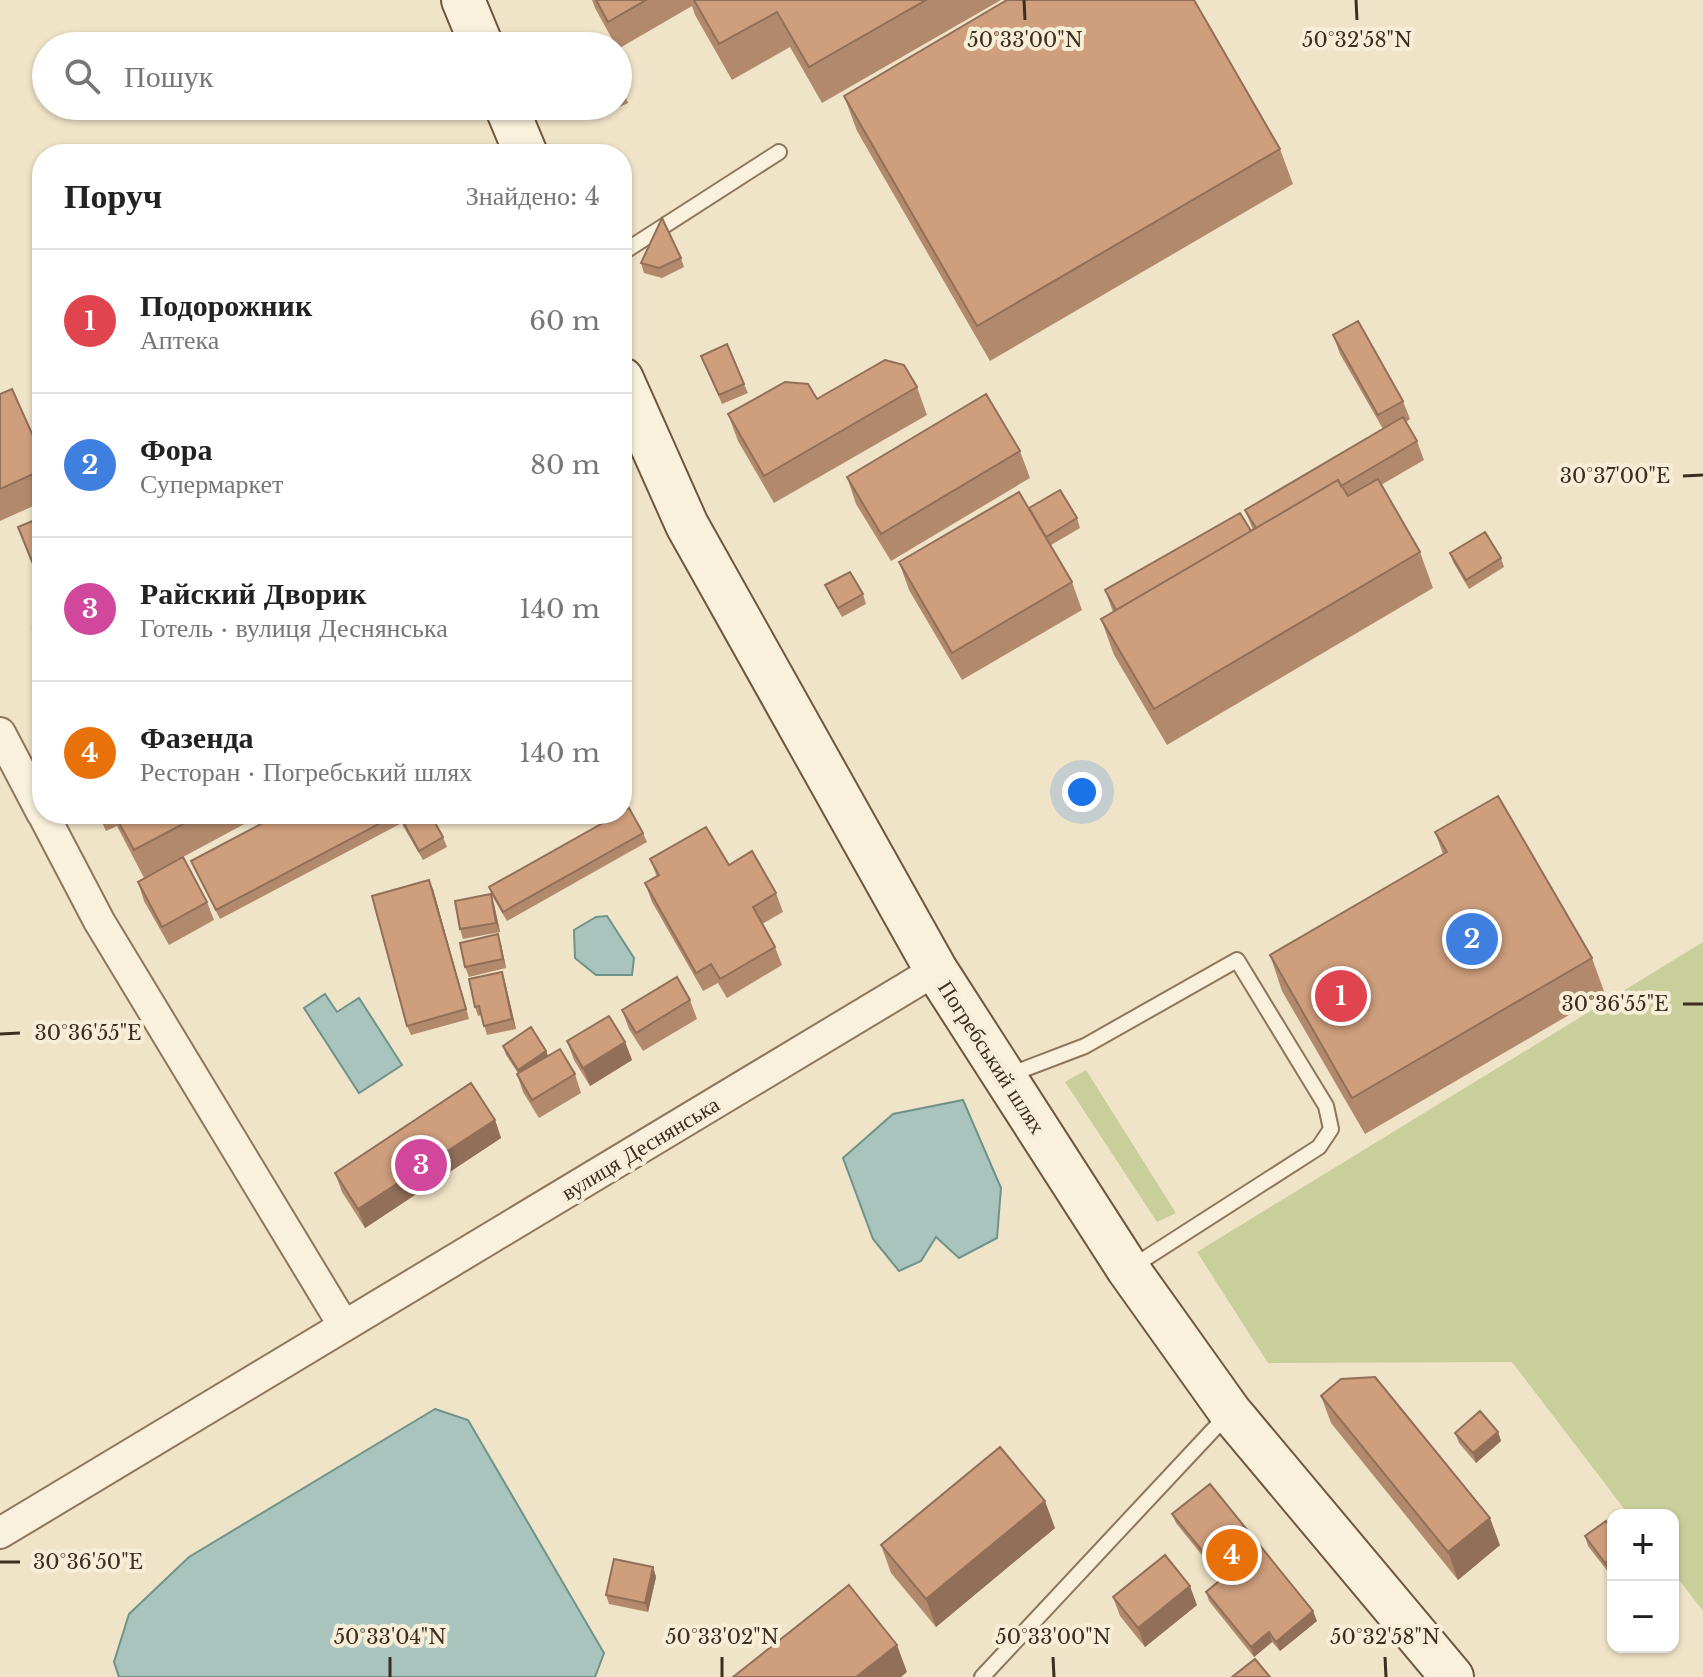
<!DOCTYPE html>
<html lang="uk">
<meta charset="utf-8">
<style>
body{margin:0;font-family:"Libre Baskerville",serif;background:#f6f6f6;color:#222}
.controls{position:absolute;right:24px;bottom:24px;display:grid;overflow:hidden;border-radius:16px;box-shadow:0 2px 6px #0004}
.controls button{width:72px;height:72px;display:grid;place-items:center;padding:0;border:0;border-bottom:2px solid #e0e0e0;background:#fff;color:#222;font:40px sans-serif}
.you{position:absolute;left:1082px;top:792px;width:28px;height:28px;margin:-20px;border:6px solid #fff;border-radius:50%;background:#1a73e8;box-shadow:0 0 0 12px #1a73e833}
.badge{display:grid;place-items:center;width:52px;height:52px;border-radius:50%;background:#9e2a2b;color:#fff;font-size:26px;font-weight:700}
.pin{position:absolute;translate:-50% -50%;border:4px solid #fff;box-shadow:0 2px 8px #0006}
.list{margin:0;padding:0;list-style:none}
h2{display:flex;justify-content:space-between;align-items:center;height:104px;margin:0;padding:0 32px;font-size:34px}
h2 small{font-size:26px;font-weight:400;color:#767676}
.list li{display:grid;grid-template-columns:52px 1fr auto;gap:24px;align-items:center;box-sizing:border-box;height:144px;padding:0 32px;border-top:2px solid #e0e0e0}
.list b{display:block;font-size:30px;white-space:nowrap}
.list p{margin:0;font-size:26px;white-space:nowrap;color:#767676}
.list em{font-size:26px;font-style:normal;color:#767676}
.icon{flex:none;width:44px;height:44px;fill:none;stroke:currentColor;stroke-width:2;stroke-linecap:round;stroke-linejoin:round}
.map{position:relative;flex:none;width:1703px;height:1677px;overflow:hidden}
.search{position:absolute;background:#fff;box-shadow:0 2px 6px #0004;left:32px;top:32px;width:600px;height:88px;display:flex;align-items:center;gap:20px;box-sizing:border-box;padding:0 28px;border-radius:44px;color:#767676;font-size:30px}
.panel{position:absolute;background:#fff;box-shadow:0 2px 6px #0004;left:32px;top:144px;width:600px;height:680px;border-radius:32px}
.map>svg:first-child{display:block}
.green{fill:#c9cf9b}
.water{fill:#a9c4bc;stroke:#6f938a;stroke-width:2}
.lines{fill:none;stroke-linecap:round;stroke-linejoin:round}
.lane-casing{stroke:#8d765c;stroke-width:18}
.street-casing{stroke:#8d765c;stroke-width:34}
.secondary-casing{stroke:#6f573f;stroke-width:46}
.lane{stroke:#faf1dc;stroke-width:14}
.street{stroke:#faf1dc;stroke-width:30}
.secondary{stroke:#faf1dc;stroke-width:42}
.wall{fill:#b2896c}
.shaded-wall{fill:#916f58}
.building{fill:#cf9f7d;stroke:#916f58;stroke-width:2}
.ticks{fill:none;stroke:#3d2e20;stroke-width:3}
.labels{text-anchor:middle;stroke-width:8;stroke-linejoin:round;paint-order:stroke}
.street-label{font-size:22px;fill:#3d2e20;stroke:#f7eed8}
.ticks-label{font-size:20px;text-anchor:middle;fill:#3d2e20;stroke:#f7eed8;stroke-width:8;stroke-linejoin:round;paint-order:stroke}
</style>
<div class="map">
<svg width="1703" height="1677" viewBox="0 0 1703 1677">
<rect width="100%" height="100%" fill="#f0e4c8"/>
<path class="green" d="M1703,942V1611L1673,1572V1515H1629L1512,1362L1268,1363L1197,1252Z
M1086,1070L1176,1213L1157,1222L1065,1082Z"/>
<path class="water" d="M607,916L634,958L632,975H596L575,958L574,930L596,917Z
M325,994L337,1012L359,998L402,1065L359,1093L304,1008Z
M963,1100L1001,1188L997,1238L959,1258L936,1237L921,1261L899,1271L873,1239L843,1158L893,1114Z
M435,1409L468,1420L604,1653L595,1677H119L114,1662L129,1614L189,1557Z"/>
<g class="lines">
<defs>
<path id="lane" d="M622,253L779,152
M1009,1075L1085,1046L1237,960L1326,1106L1331,1129L1319,1147L1132,1267
M982,1677L1228,1414"/>
<path id="street" d="M0,733L42,813
M43,814L99,921L344,1326
M0,1533L936,970"/>
<path id="secondary" d="M463,0L482,46
M506,106L526,154
M622,379L687,525L936,970L1128,1269L1230,1412L1452,1677"/>
</defs>
<use href="#lane" class="lane-casing"/>
<use href="#street" class="street-casing"/>
<use href="#secondary" class="secondary-casing"/>
<use href="#lane" class="lane"/>
<use href="#street" class="street"/>
<use href="#secondary" class="secondary"/>
</g>
<path class="wall" d="M592,0H1001L822,103L790,47L732,80L695,15L692,6L618,49V46H616L595,8Z
M618,78L628,103L597,117L591,106H618Z
M844,96L1280,149L1293,184L990,361L857,131Z
M681,258L684,267L662,278L644,273L641,263Z
M1333,335L1403,401L1410,419L1406,422L1417,441L1424,460L1381,485L1420,552L1433,588L1167,745L1114,655L1101,619L1113,612L1105,590L1251,531L1253,530L1245,510L1383,429L1340,354Z
M701,356L744,384L748,393L722,404Z
M917,387L927,415L774,503L738,441L728,414L817,399Z
M0,394L42,456V502L0,521Z
M1020,451L1030,478L891,561L856,504L847,477Z
M1029,508L1077,518L1080,528L1051,545L1072,582L1082,610L962,680L909,590L899,562Z
M1450,553L1501,558L1504,567L1469,589L1453,562Z
M825,585L863,594L866,604L842,617L829,594Z
M98,814H263L144,878L117,826L106,831Z
M396,814L400,824L220,919L195,870L191,861Z
M400,816L443,837L447,847L423,860L403,826Z
M1435,832L1592,958L1605,994L1365,1134L1282,991L1270,955L1443,854Z
M643,833L647,842L507,921L492,896L489,887Z
M650,859L729,865L776,893L783,912L762,924L775,947L782,965L727,998L718,983L703,991L652,902L645,883L657,877Z
M138,882L207,902L214,920L169,945L144,901Z
M433,889L469,1019L411,1035L407,1026Z
M494,904L500,932L463,939L460,929Z
M501,944L506,968L469,977L465,967Z
M502,972L505,982L516,1029L487,1035L481,1015L478,1016L475,1007Z
M690,1000L697,1019L643,1051L629,1029L622,1010Z
M567,1041L625,1042L632,1060L590,1086L574,1060Z
M503,1046L546,1051L548,1056L575,1074L581,1093L539,1118L523,1092L517,1074L518,1073L506,1055Z
M495,1120L501,1138L365,1228L342,1192L335,1173Z
M1321,1396L1500,1545L1458,1580L1331,1423Z
M1498,1432L1501,1441L1476,1463L1459,1443L1455,1433Z
M1172,1514L1317,1621L1280,1651L1272,1642L1254,1657L1209,1601L1206,1592L1221,1579L1176,1523Z
M1055,1528L936,1627L891,1573L881,1545Z
M1613,1531V1569L1609,1573L1588,1546L1585,1536Z
M653,1567L656,1577L648,1612L609,1604L606,1595Z
M1113,1597L1197,1605L1145,1647L1120,1616Z"/>
<path class="shaded-wall" d="M429,880L433,889L469,1019L466,1009Z
M491,894L494,904L500,932L496,923Z
M498,934L501,944L506,968L503,959Z
M502,972L505,982L516,1029L512,1019Z
M625,1042L632,1060L590,1086L583,1068Z
M546,1051L550,1061L521,1079L518,1070Z
M495,1120L501,1138L365,1228L358,1209Z
M1498,1432L1501,1441L1476,1463L1473,1453Z
M1045,1501L1055,1528L936,1627L926,1599Z
M1490,1518L1500,1545L1458,1580L1448,1552Z
M1613,1557V1569L1609,1573L1605,1563Z
M653,1567L656,1577L648,1612L645,1603Z
M1190,1586L1197,1605L1145,1647L1138,1628Z
M1313,1611L1317,1621L1280,1651L1276,1642Z
M1269,1632L1272,1642L1254,1657L1251,1647Z
M897,1645L907,1672L901,1677H856Z"/>
<path class="building" d="M596,0H646L608,22Z
M694,0H926L809,67L777,12L719,44Z
M1007,0H1194L1280,149L977,326L844,96Z
M662,218L681,258L659,268L641,263Z
M1358,321L1403,401L1378,415L1333,335Z
M727,344L744,384L719,395L701,356Z
M885,360L904,365L917,387L764,476L728,414L785,382L808,384L817,399Z
M12,389L42,456V470L0,489V394Z
M986,394L1020,451L881,534L847,477Z
M1403,417L1417,441L1341,486L1338,480L1256,528L1245,510Z
M1378,479L1420,552L1154,709L1101,619L1338,480L1348,496Z
M1060,490L1077,518L1046,537L1029,508Z
M1019,492L1072,582L952,653L899,562Z
M1240,513L1251,531L1116,610L1105,590Z
M42,517V586L18,527Z
M1485,532L1501,558L1466,580L1450,553Z
M850,572L863,594L838,608L825,585Z
M42,625V651L33,628Z
M1498,796L1592,958L1352,1098L1270,955L1447,852L1435,832Z
M629,808L643,833L503,912L489,887L619,814H622V812Z
M114,814H202L134,850Z
M280,814H396V815L216,910L191,861Z
M404,814H430L443,837L419,851L400,816Z
M706,827L729,865L752,851L776,893L753,907L775,947L720,979L711,964L696,973L645,883L659,875L650,859Z
M183,857L207,902L162,927L138,882Z
M429,880L466,1009L407,1026L372,896Z
M491,894L496,923L460,929L455,901Z
M498,934L503,959L465,967L460,943Z
M502,972L512,1019L484,1026L479,1006L475,1007L469,979Z
M677,977L690,1000L636,1033L622,1010Z
M609,1016L625,1042L583,1068L567,1041Z
M531,1027L546,1051L518,1070L503,1046Z
M560,1049L575,1074L532,1100L517,1074Z
M471,1083L495,1120L358,1209L335,1173Z
M1375,1377L1490,1518L1448,1552L1321,1396L1341,1379Z
M1480,1411L1498,1432L1473,1453L1455,1433Z
M1000,1447L1045,1501L926,1599L881,1545Z
M1210,1484L1313,1611L1276,1642L1269,1632L1251,1647L1206,1592L1224,1577L1172,1514Z
M1606,1521L1613,1531V1557L1605,1563L1585,1536Z
M1165,1555L1190,1586L1138,1628L1113,1597Z
M614,1559L653,1567L645,1603L606,1595Z
M849,1585L897,1645L856,1677H733Z
M1255,1659L1270,1677H1232Z"/>
<path class="ticks" d="M1024,0L1025,20M1356,0L1357,20M1683,476L1703,475M1683,1004H1703M0,1034L20,1033M0,1562H20M390,1657V1677M722,1657V1677M1053,1657L1054,1677M1385,1657L1386,1677"/>
<g class="labels">
<g class="street-label">
<text transform="translate(992 1057) rotate(57)" y="8">Погребський шлях</text>
<text transform="translate(640 1148) rotate(-31)" y="8">вулиця Деснянська</text>
</g>
</g>
<g class="ticks-label">
<text x="1025" y="47">50°33'00"N</text>
<text x="1357" y="47">50°32'58"N</text>
<text x="1615" y="483">30°37'00"E</text>
<text x="1615" y="1011">30°36'55"E</text>
<text x="88" y="1040">30°36'55"E</text>
<text x="88" y="1569">30°36'50"E</text>
<text x="390" y="1644">50°33'04"N</text>
<text x="722" y="1644">50°33'02"N</text>
<text x="1053" y="1644">50°33'00"N</text>
<text x="1385" y="1644">50°32'58"N</text>
</g>
</svg>
<div class="controls">
<button>+</button>
<button>−</button>
</div>
<div class="you"></div>
<div class="pin badge" style="left:1341px;top:996px;background:#e0444e">1</div>
<div class="pin badge" style="left:1472px;top:939px;background:#3f7fe0">2</div>
<div class="pin badge" style="left:421px;top:1165px;background:#d1479c">3</div>
<div class="pin badge" style="left:1232px;top:1555px;background:#e8710a">4</div>
<div class="search"><svg class="icon" aria-label="search" viewBox="0 0 24 24"><circle cx="10" cy="10" r="6"/><path d="M15 15l6 6"/></svg>Пошук</div>
<section class="panel">
<h2>Поруч<small>Знайдено: 4</small></h2>
<ul class="list">
<li><span class="badge" style="background:#e0444e">1</span><div><b>Подорожник</b><p>Аптека</p></div><em>60 m</em></li>
<li><span class="badge" style="background:#3f7fe0">2</span><div><b>Фора</b><p>Супермаркет</p></div><em>80 m</em></li>
<li><span class="badge" style="background:#d1479c">3</span><div><b>Райский Дворик</b><p>Готель · вулиця Деснянська</p></div><em>140 m</em></li>
<li><span class="badge" style="background:#e8710a">4</span><div><b>Фазенда</b><p>Ресторан · Погребський шлях</p></div><em>140 m</em></li>
</ul>
</section>
</div>
